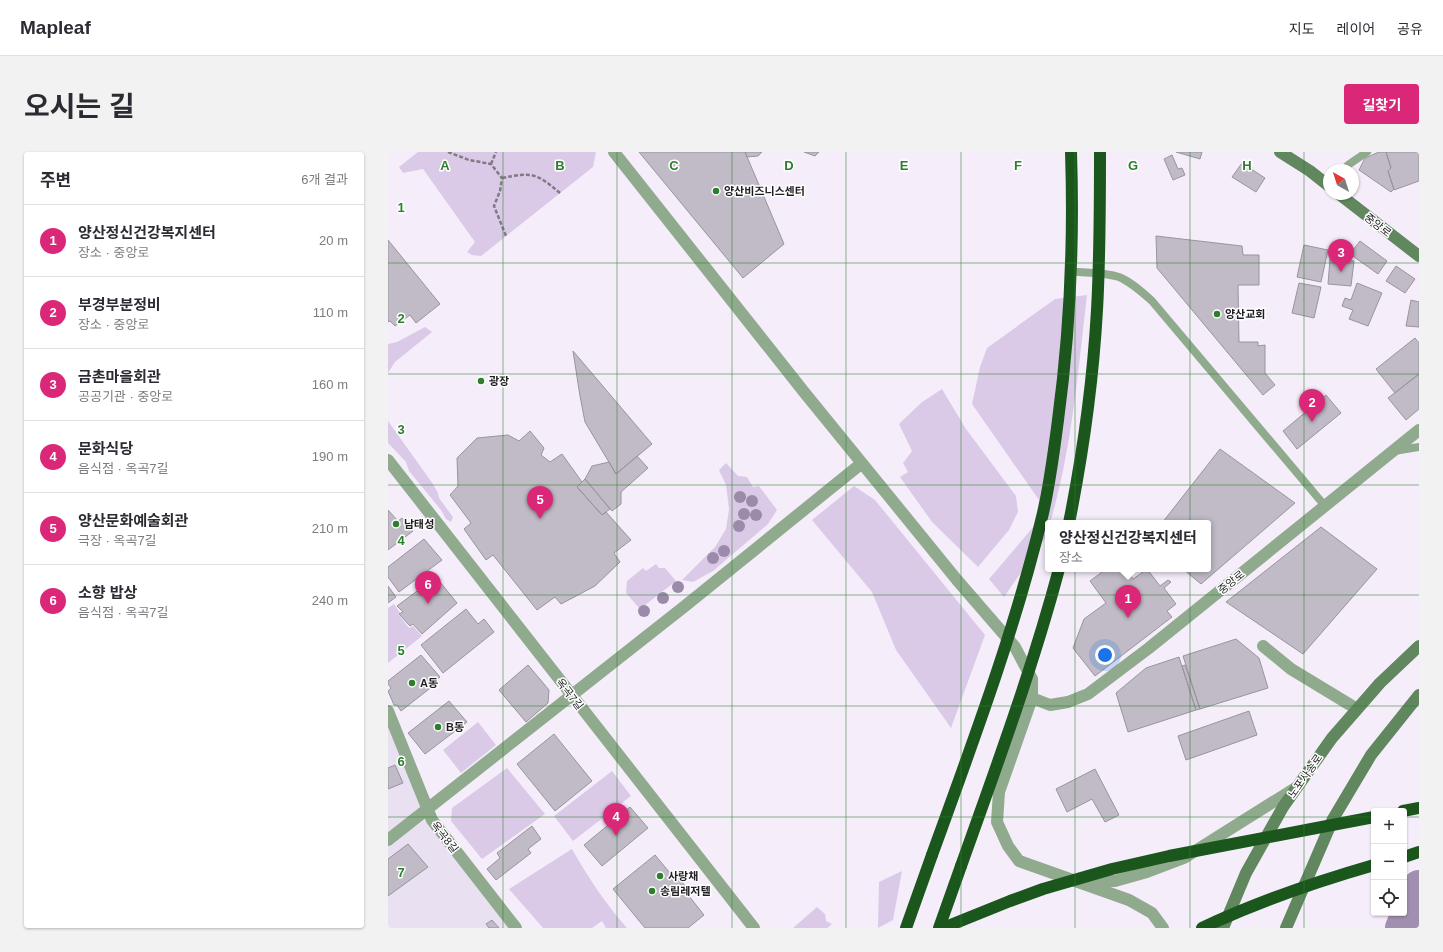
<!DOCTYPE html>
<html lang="ko">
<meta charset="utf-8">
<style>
body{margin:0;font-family:Helvetica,"Noto Sans KR",sans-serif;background:#f2f2f3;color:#2b2b33}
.controls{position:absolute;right:12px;bottom:12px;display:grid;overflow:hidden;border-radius:4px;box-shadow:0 1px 3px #0004}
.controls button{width:36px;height:36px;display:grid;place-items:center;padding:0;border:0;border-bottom:1px solid #e1e1e2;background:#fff;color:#2b2b33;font:20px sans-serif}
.compass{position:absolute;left:935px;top:12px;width:36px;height:36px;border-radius:50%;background:#fff;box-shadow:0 1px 3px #0004;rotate:321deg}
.you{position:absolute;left:717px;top:503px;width:14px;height:14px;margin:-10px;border:3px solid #fff;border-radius:50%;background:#1a73e8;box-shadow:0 0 0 6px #1a73e833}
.badge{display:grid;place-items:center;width:26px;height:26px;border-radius:50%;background:#db2777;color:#fff;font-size:13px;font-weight:700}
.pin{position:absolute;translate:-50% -33px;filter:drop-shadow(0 1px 2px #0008)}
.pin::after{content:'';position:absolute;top:21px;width:14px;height:12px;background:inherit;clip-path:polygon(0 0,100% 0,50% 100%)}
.popup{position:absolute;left:657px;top:368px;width:166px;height:52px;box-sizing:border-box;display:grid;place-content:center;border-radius:4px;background:#fff;filter:drop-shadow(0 1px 3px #0005);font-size:13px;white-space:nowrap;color:#7c7c81}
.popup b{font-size:15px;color:#2b2b33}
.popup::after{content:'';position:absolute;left:50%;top:100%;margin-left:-8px;border:8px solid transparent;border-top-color:#fff}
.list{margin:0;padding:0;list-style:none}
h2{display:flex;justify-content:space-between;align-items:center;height:52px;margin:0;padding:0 16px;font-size:17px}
h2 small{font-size:13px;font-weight:400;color:#7c7c81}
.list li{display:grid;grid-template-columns:26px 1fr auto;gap:12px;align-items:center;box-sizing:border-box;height:72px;padding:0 16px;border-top:1px solid #e1e1e2}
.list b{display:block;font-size:15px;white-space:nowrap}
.list p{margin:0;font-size:13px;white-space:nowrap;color:#7c7c81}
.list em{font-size:13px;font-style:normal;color:#7c7c81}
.icon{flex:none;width:22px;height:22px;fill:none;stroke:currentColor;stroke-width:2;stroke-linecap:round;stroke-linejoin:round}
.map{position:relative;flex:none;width:1031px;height:776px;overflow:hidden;border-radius:4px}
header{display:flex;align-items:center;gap:24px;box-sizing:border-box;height:56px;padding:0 20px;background:#fff;border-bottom:1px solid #e1e1e2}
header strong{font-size:19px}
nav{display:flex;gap:22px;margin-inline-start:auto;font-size:14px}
.intro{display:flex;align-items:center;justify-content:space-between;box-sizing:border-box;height:96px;padding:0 24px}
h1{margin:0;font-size:28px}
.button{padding:10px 18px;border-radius:4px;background:#db2777;color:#fff;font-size:14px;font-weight:700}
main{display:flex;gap:24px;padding:0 24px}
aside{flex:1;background:#fff;border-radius:4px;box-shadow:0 1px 3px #0004}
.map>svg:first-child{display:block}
.built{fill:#e9e0f2}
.green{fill:#dacae8}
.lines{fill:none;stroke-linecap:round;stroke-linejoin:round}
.river{stroke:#a08fae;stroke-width:34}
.building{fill:#c0bbc6;stroke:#99949e}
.path{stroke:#807b83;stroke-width:2.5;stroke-dasharray:4 2;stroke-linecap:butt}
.lane{stroke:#90aa8e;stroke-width:8}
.street{stroke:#90aa8e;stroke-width:12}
.secondary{stroke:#60875e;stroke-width:12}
.highway{stroke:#1b571c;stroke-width:12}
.highway-bridge{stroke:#1b571c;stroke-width:12}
.tree{fill:#9b8aa9}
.grid{fill:none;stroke:#2c802d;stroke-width:1;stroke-opacity:0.55}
.poi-dot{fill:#2c802d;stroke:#fff;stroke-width:1.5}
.labels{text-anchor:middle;stroke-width:3;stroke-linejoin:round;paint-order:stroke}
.poi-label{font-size:11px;font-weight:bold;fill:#1f1d21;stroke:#fff;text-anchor:start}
.street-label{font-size:11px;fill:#1f1d21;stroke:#fff}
.grid-label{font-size:13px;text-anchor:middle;font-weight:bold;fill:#2c802d;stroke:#fff;stroke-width:3;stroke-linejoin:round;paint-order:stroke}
</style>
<header>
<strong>Mapleaf</strong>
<nav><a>지도</a><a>레이어</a><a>공유</a></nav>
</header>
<div class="intro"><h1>오시는 길</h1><a class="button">길찾기</a></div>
<main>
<aside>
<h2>주변<small>6개 결과</small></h2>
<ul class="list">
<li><span class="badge">1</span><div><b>양산정신건강복지센터</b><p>장소 · 중앙로</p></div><em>20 m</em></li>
<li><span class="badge">2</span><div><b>부경부분정비</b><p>장소 · 중앙로</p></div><em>110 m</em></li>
<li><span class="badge">3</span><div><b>금촌마을회관</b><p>공공기관 · 중앙로</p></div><em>160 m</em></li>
<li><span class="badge">4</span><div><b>문화식당</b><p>음식점 · 옥곡7길</p></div><em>190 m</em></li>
<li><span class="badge">5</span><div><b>양산문화예술회관</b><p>극장 · 옥곡7길</p></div><em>210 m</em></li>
<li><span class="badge">6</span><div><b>소향 밥상</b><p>음식점 · 옥곡7길</p></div><em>240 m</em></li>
</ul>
</aside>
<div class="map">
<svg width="1031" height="776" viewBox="0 0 1031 776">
<rect width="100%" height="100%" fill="#f5eefa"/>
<path class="built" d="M0,568L35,656L0,683Z
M38,663L126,776H0V692Z"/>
<path class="green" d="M30,0H208L205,15L93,104L84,103L79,100L87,90L35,17L15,21L11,15Z
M699,143C690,219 684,297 662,371H660L659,383L616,445L601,427L647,373L651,348L584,252L592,215L599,196L667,147Z
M37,175L44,180L7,210L0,221V192L9,190Z
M554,237L578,277L628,344L630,360L621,378L590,415L544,370L512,325L520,320L515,311L524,299L511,272L534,250Z
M0,269L45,332L50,341L51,346L65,365L63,370L58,367L53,358L21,319L18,310L0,291Z
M338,311L350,324L359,325L365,335L371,334L389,358L380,372L325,419L305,430L294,428L327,395L338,377L341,357L338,333L331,318Z
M466,334L487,348L597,483L563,576L508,498L484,440L424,368Z
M268,412L271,416H277L288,429L252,457L238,441L239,429L255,416L258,419Z
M6,452L12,461L10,462L21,476L25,474L34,484L0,511V456Z
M90,570L108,593L73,621L55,598Z
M119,616L157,662L94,707L63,669L64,656Z
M224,619L243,644L185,689L166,664Z
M184,697C200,725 217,751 239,776H218L214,769L204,776H155L121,737Z
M514,719L505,768L490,776L491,730Z
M429,755L437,762L438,769L444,772L439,776H405Z"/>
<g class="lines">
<path class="river" d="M1014,776L1031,735"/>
</g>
<path class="building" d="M251,0H357L396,92L355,126Z
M357,0H374L370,4L359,5Z
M416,0H431L427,4Z
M788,0H814L812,7Z
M991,0H998L1003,16L1000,19L1006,37L1003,40L971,18L977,6Z
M998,0H1031V29L1006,38L1000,19L1003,16Z
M784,3L790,17L794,16L797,23L785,28L776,7Z
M854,11L877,26L868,40L844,25Z
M768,84L854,94L855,103H871V133H850L851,190H870V194L877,193V221L887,233L875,243L769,116Z
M0,88L52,152L28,171L22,163L7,174L2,169L0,170Z
M972,89L999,109L990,122L962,102Z
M916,93L940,98L933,130L909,125Z
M942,107L966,109L963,134L940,132Z
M1008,114L1027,127L1017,141L998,129Z
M911,131L933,135L926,166L904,161Z
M969,131L994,141L980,174L961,167L965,158L954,154L957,146L963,148Z
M1023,148L1031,150V175L1018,174Z
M1027,186L1031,191V222L1007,241L988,217Z
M185,199L264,292L228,322L197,270L192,244Z
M1031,222V257L1018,268L1000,246Z
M938,243L953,261L909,297L895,279Z
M142,279L156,296L153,303L162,310L174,302L194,330L189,335L214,363L218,360L243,388L226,401L232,410L207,434L173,452L167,445L149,458L105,403L98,408L76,377L83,371L62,343L70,334L69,306L89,286L120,283L131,289Z
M832,297L907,351L813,432L795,417H820V371H774Z
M249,304L260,316L233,340V352L224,359L197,327L204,314L221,310L228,322Z
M197,327L222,357L214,363L189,335Z
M0,358L10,369L14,366L25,379L0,398Z
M933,375L989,417L915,502L838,450Z
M36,387L54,408L11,440L0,425V415Z
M718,417H737L745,427L759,417L772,434L780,428L783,430L776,436L788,452L779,459L784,465L707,524L685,496L696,467L718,451L702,429Z
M48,425L69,451L34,482L25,472L22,474L11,462L15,460L9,454Z
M0,434L8,445L0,451Z
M78,457L90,472L96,467L106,480L55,521L33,493Z
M848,487L871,506L880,536L812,557L795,504Z
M33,503L52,525L48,528L50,530L13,559L9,553H6L0,539L3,536L0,532V529Z
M791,505L808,558L740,580L728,541L758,516Z
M140,513L161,538L160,551L138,570L111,538Z
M797,513L812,557L808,558L794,514Z
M61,549L79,570L37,602L20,581Z
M861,559L869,583L798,608L790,584Z
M166,582L204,629L167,659L129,612Z
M7,613L15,631L0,637V616Z
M707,617L731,663L717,670L704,647L679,660L668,637Z
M242,655L260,676L214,714L196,693Z
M144,674L153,687L140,697L143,701L108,728L99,717L112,706L109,701Z
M20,692L40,715L0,744V707Z
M267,703L282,721L285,719L303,741L301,744L316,763L300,776H257L225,737Z
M104,768L111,776H101L98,772Z"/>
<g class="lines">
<path class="path" d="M60,0L81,8L103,12L114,26L112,39L106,54L118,84
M103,12L108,0
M114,26C145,20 148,21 172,41"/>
<path class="lane" d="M955,18L960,13L979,0
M690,120C703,121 718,121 731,125C743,130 754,140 764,149L937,354
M1006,299L1031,295"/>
<path class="street" d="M226,0L416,240L569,428L627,495L644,527V546L611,640L609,670L620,694L631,709L741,748L764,761L775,776
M0,308L366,776
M875,494L903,517L969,557
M644,546L662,553L680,550L700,542L761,496L1031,278
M0,559L44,668L128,776
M0,688L297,454L474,311
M695,728L727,729L759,720L796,706L909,635"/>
<path class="secondary" d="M892,0L922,19L941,34
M951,42L1031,104
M835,776L858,721L895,655L944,586L992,531L1031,494
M898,776L945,667L983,603L1031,543"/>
<path class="highway" d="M1015,659L1031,656
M1016,705L1031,700
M518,776L544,703
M551,776L573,714"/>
<path class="highway-bridge" d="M681,371C695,301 705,229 709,158C712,105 712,53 712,0
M544,703C585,590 627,478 655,361C662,331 666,299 670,268C682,179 686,90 683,0
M573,714C608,616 644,518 671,417
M555,776L622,749L655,737L724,717L781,704L986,665
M814,776C869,750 927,730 986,713"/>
</g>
<g class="tree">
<circle cx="352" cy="345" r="6"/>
<circle cx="364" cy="349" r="6"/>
<circle cx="356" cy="362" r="6"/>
<circle cx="368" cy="363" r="6"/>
<circle cx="351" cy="374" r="6"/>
<circle cx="336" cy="399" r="6"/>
<circle cx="325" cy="406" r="6"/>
<circle cx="290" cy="435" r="6"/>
<circle cx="275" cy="446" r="6"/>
<circle cx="256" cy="459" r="6"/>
</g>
<path class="grid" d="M115,0V776M229,0V776M344,0V776M458,0V776M573,0V776M687,0V776M802,0V776M916,0V776M0,111H1031M0,222H1031M0,333H1031M0,443H1031M0,554H1031M0,665H986M1016,665H1031"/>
<g class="poi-dot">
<circle cx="328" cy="39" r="4"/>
<circle cx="829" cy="162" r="4"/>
<circle cx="93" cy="229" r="4"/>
<circle cx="8" cy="372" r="4"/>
<circle cx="24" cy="531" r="4"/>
<circle cx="50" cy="575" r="4"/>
<circle cx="272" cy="724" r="4"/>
<circle cx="264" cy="739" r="4"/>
</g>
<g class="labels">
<g class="poi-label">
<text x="336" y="43">양산비즈니스센터</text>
<text x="837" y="166">양산교회</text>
<text x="101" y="233">광장</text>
<text x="16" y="376">남태성</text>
<text x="32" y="535">A동</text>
<text x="58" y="579">B동</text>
<text x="280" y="728">사랑채</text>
<text x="272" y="743">송림레저텔</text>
</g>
<g class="street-label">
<text transform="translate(990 73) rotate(38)" y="4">중앙로</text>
<text transform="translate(843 430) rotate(-39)" y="4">중앙로</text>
<text transform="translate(182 542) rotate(52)" y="4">옥곡7길</text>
<text transform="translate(917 624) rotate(-55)" y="4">노포사송로</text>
<text transform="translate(57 685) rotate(52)" y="4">옥곡8길</text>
</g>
</g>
<g class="grid-label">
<text x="57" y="18">A</text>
<text x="172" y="18">B</text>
<text x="286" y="18">C</text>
<text x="401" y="18">D</text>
<text x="516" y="18">E</text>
<text x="630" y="18">F</text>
<text x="745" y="18">G</text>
<text x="859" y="18">H</text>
<text x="13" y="60">1</text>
<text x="13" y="171">2</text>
<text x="13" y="282">3</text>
<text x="13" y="393">4</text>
<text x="13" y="503">5</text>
<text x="13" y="614">6</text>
<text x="13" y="725">7</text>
</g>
</svg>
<div class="controls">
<button>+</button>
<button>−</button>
<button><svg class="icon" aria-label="locate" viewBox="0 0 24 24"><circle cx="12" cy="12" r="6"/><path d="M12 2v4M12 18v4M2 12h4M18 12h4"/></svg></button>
</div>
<svg class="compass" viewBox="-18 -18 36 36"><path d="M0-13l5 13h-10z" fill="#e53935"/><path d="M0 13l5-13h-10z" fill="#7c7c81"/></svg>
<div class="you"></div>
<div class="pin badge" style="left:740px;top:466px">1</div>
<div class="popup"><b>양산정신건강복지센터</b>장소</div>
<div class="pin badge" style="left:924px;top:270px">2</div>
<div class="pin badge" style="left:953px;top:120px">3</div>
<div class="pin badge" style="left:228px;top:684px">4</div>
<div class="pin badge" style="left:152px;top:367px">5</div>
<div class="pin badge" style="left:40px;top:452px">6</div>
</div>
</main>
